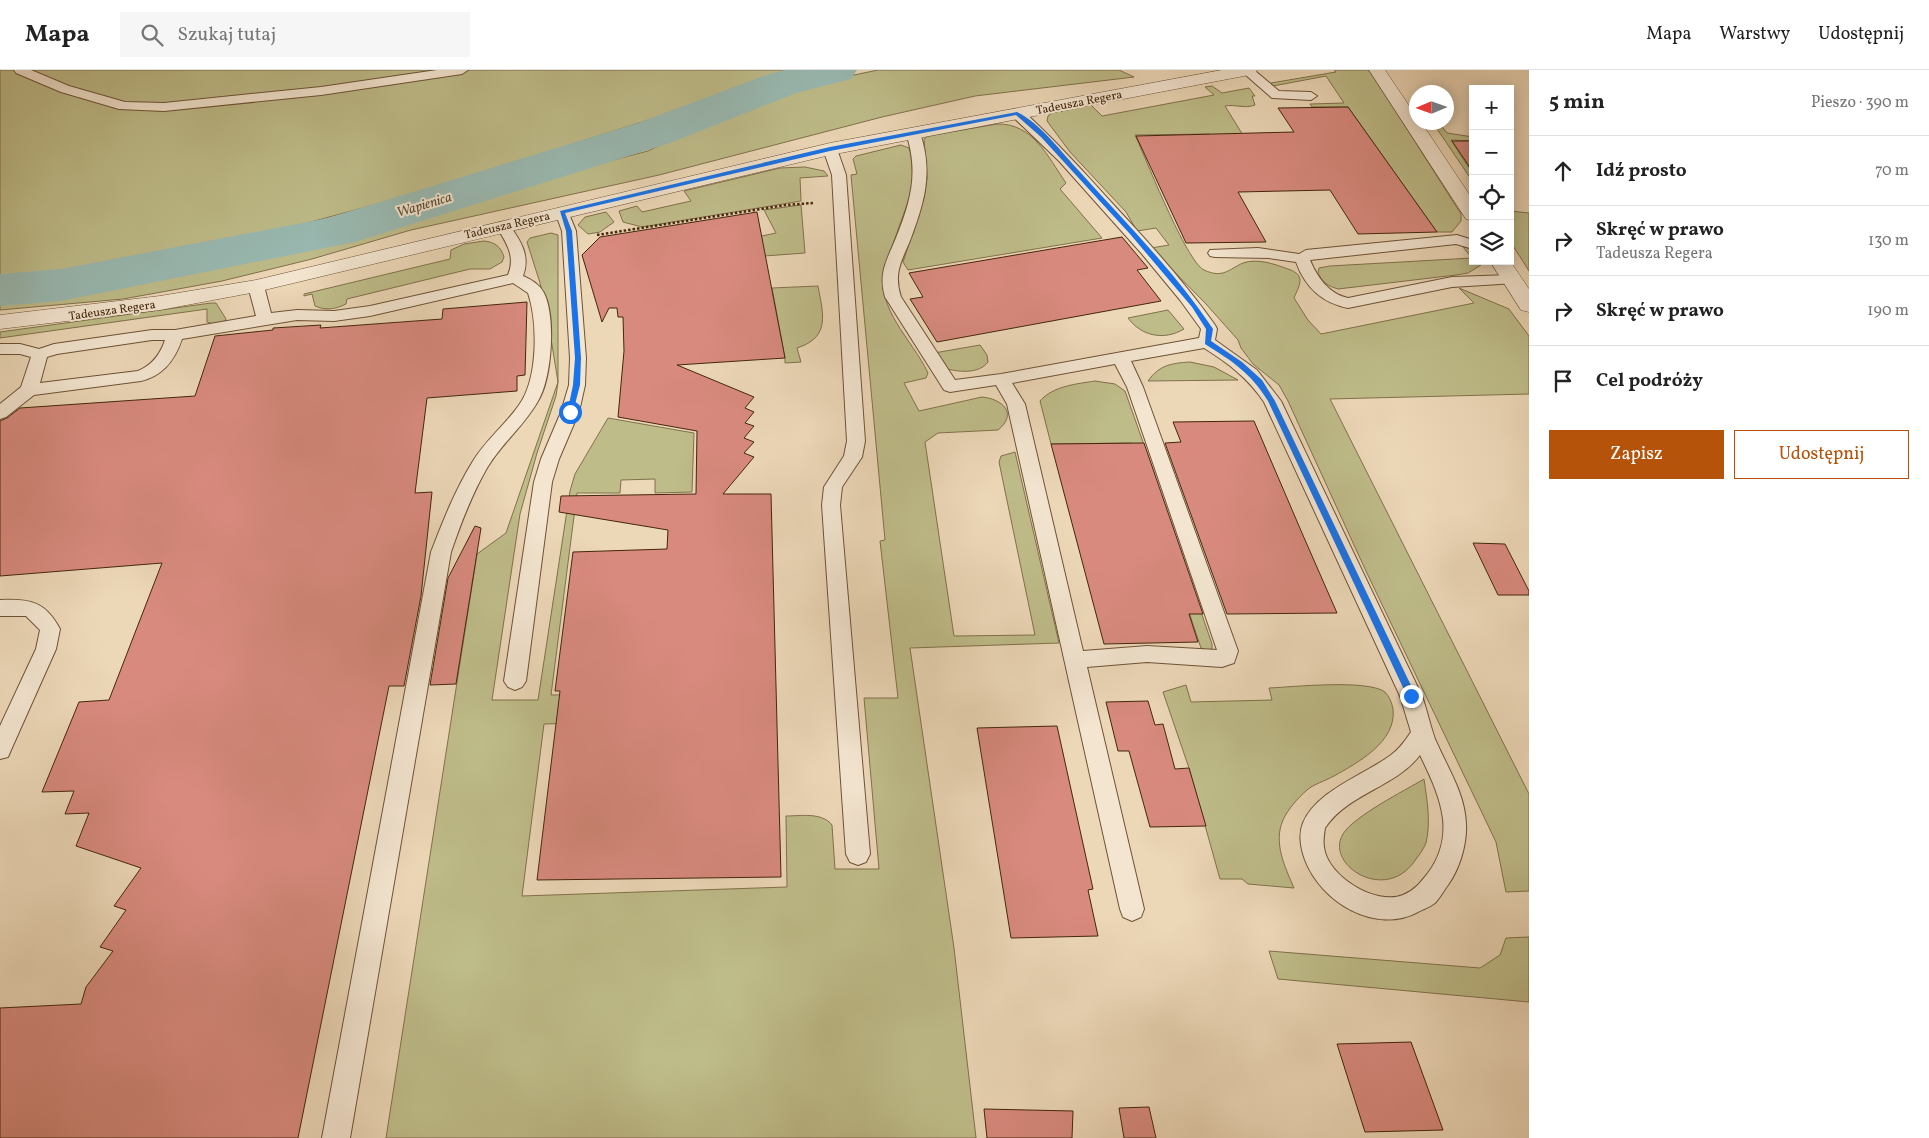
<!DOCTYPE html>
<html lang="pl">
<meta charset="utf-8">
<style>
body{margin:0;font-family:Vollkorn,serif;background:#f6f6f6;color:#222}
.controls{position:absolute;right:15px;top:15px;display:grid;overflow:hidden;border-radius:0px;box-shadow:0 2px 12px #0003}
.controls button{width:45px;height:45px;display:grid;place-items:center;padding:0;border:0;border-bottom:1px solid #e0e0e0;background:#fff;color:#222;font:25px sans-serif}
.compass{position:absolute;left:1409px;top:15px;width:45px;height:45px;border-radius:50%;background:#fff;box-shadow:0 2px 12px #0003;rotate:268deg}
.stop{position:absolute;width:15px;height:15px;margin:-11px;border:4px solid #1a73e8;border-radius:50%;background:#fff}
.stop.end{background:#1a73e8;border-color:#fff;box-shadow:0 1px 5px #0008}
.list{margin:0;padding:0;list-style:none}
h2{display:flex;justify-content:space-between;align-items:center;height:65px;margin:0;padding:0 20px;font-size:21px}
h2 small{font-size:16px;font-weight:400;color:#767676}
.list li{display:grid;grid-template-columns:32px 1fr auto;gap:15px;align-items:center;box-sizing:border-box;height:70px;padding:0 20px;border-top:1px solid #e0e0e0}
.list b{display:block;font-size:19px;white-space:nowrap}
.list p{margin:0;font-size:16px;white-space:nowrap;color:#767676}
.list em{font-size:16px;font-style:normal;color:#767676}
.actions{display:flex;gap:10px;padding:15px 20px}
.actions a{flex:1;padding:11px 0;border:1px solid #b45309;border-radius:0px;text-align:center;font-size:18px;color:#b45309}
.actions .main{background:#b45309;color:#fff}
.icon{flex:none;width:28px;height:28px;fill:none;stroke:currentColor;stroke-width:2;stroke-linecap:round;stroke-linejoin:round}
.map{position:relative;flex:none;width:1529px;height:1068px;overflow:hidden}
header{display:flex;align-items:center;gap:30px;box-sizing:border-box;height:70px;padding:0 25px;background:#fff;border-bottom:1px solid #e0e0e0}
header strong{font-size:24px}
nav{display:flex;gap:28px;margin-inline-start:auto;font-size:18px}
.search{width:350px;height:45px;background:#f6f6f6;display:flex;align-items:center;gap:12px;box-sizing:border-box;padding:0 18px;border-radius:0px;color:#767676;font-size:19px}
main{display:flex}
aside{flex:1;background:#fff}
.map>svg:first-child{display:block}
.green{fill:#bebc89;stroke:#81714a}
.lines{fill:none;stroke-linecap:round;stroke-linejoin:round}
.river{fill:#99b9b1;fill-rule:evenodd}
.building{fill:#d88a7e;stroke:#44260b}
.lane-casing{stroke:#6e5236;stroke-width:2}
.street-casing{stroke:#6e5236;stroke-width:1}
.path{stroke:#44260b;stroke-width:2.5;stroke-dasharray:2.5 2;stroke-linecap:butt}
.lane{fill:#f3e5d0;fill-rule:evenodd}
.street{fill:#f3e5d0;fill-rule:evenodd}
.route{fill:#1a73e8}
.labels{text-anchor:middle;stroke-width:4;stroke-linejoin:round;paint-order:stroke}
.far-street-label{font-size:12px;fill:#44260b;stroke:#f3e5d0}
.far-water-label{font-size:14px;font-style:italic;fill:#594b34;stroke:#f3e5d0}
</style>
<header>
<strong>Mapa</strong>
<div class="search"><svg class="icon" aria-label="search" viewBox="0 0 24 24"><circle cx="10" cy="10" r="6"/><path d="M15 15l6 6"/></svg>Szukaj tutaj</div>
<nav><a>Mapa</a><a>Warstwy</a><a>Udostępnij</a></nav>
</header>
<main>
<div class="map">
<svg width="1529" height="1068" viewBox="0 0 1529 1068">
<rect width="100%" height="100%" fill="#ecd7b7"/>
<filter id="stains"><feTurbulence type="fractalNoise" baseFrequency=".004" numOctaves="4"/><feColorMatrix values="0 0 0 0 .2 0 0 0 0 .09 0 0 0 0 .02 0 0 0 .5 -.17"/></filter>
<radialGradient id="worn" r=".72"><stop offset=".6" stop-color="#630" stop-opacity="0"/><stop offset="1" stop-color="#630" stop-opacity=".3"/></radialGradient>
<path class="green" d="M0,0H805L429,120L296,156L75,200L0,206Z
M878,0H1119L1134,7L975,26L882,47L659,105L411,160L312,189L222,211L123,229L0,240V229L56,224L137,214L210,200L337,169L452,132L648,81L713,49L830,10Z
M1334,0H1369L1372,4L1461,144V151L1452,162H1437L1348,37H1312L1310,34L1344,33L1326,6L1273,16L1271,13L1336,2Z
M1212,16L1222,23L1249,18L1255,26H1252L1255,35C1245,39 1235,34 1225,36L1246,70L1226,94L1209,64L1135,65C1146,89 1186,191 1204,200C1223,209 1229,199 1243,193C1258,188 1274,194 1288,199C1306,205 1300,214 1294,228L1308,250L1321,264L1474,233L1459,218L1509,239L1529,266V324L1330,329L1529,724V821L1506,822L1496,772L1365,499L1288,331L1279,315L1253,294L1241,278L1238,270L1206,234L1151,178L1169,175L1156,158L1137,161L1126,142L1070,82L1047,51L1048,46L1052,43L1091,35L1102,46L1214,25L1205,17Z
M1433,53H1439L1447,63L1473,67V71L1451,70L1473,104V112Z
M997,54C1033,53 1048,87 1066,113L1060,119L1102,168L908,200L903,192L924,128L927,108L924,69L928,66Z
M901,75L909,78L914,96L913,118L884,199C876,240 912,269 928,303L926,308L904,313L919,341L982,327C1003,329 1018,344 998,360L938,363L925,372L954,566L1035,565L999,392L1001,386L1015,382L1059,573L910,578L954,878L976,1068H386L477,484L506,463L558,312L547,244L540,213L527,172L530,168L551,163L558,165V312L556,326L537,383L520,444L492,630H538L570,421L575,404L608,348L694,363L692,422L655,423V409L621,410L620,423H577L551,625L674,623L673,651L544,654L522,826L787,817L786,746C801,746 822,742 832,755L835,799H879L864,628H898L880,471L885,470L851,105L857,104L853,89L856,86Z
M805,97L824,101L828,106L800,108L801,131L642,157L623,152L619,141L637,136L642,142L691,131L684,121L780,98Z
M801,135L805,183L764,186L757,167L776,163L764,140Z
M1510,141L1529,143V201L1510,171Z
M606,142L614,152L600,162L588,164L578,155L585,147Z
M484,171C495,172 501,177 504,187L502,192L490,199H470L347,229L346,234C336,239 326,241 315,236L312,224L304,226V224L450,189L451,180L464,174Z
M1463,177L1470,178L1473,182V191H1480L1481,195L1468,203L1456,205L1338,219C1328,216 1322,212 1318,203L1319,198L1330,196L1472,188Z
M818,216C823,244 831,267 797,278L801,292L785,293V288L772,218Z
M211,233H216L226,249L225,251L213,254L207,252V239L0,268V262Z
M1168,240L1184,259C1164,271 1141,266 1128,248Z
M980,275L987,285L988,292C979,304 960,302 947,299L934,283Z
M1190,292L1214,297L1238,310L1148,311C1159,295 1172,293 1190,292Z
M1095,311L1115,314L1125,321L1155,406H1143L1132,373L1051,374L1040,331C1053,316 1076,314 1095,311Z
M1148,420H1159L1212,574V579L1207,580L1201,578Z
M1186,615L1191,632L1272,630L1269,618C1293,617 1367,609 1385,622C1389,626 1392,633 1393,639C1397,672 1357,693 1334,706C1325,711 1314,714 1307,720C1298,728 1288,739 1283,750C1273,773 1285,797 1294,818L1248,814L1242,809H1220L1189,698L1163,622Z
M1424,709C1427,731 1431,751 1426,773C1424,778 1420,784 1416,789C1387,835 1324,795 1343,764C1354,746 1404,721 1424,709Z
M1529,867V932L1278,909L1269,881L1480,898L1500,885L1506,868Z"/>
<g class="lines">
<path class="river" d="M785,0H857L851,9L796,23L670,73L355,172L61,231L0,236V204L61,199L328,148L638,53L766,5Z"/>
</g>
<path class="building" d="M1348,37L1437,162L1358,164L1330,120L1238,122L1266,172L1186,173L1136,66L1294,62L1278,38Z
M1452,71H1473V102Z
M757,142L785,288L677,295L754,327L745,338L754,342L745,353L754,356L744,368L754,372L744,383L754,387L723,424H771L781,807L537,810L560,621H555L573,482L667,479L668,460L559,442L561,426L696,424L697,361L618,347L624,281L623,247H618L617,238H609L602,252L582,185L600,167Z
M1122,167L1148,198L1137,200L1161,231L937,272L910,229L923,227L909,203Z
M527,232L525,305L517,306V321L427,328L415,423L432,422L421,526L404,616H389L298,1068H0V938L81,934L86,917L113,881L100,877L126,840L114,836L141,798L76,776L89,743L65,744L74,721L42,722L79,632L109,630L162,493L0,506V351L7,348L20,338L195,326L215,266L273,260V258L321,255L320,258L442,249L443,239Z
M1254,351L1302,463L1337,543L1227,544L1165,373L1181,372L1173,352Z
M1144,373L1203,544H1189L1198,572L1104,574L1051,374Z
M475,456L481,458L456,614L430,615L448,508Z
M1473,473L1505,474L1529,521V525H1498Z
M1148,631L1155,655L1163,654L1175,699L1189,698L1206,756L1150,757L1129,681H1118L1106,632Z
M1057,656L1093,819L1088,820L1098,866L1011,868L977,658Z
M1411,972L1443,1060L1365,1062L1337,974Z
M1149,1037L1156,1068H1124L1119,1038Z
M984,1039L1073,1041L1072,1068H987Z"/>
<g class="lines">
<defs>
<path id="lane" d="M14,0H31L69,16L125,32L164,33L321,17L437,0H468L462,4L321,25L164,41L119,39L61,22L16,3Z
M1240,0H1254L1279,21L1311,22L1317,26L1311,30L1272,28Z
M1017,39L1022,40C1054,69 1083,101 1112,133C1148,172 1184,211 1215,255L1217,259L1215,270L1257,300L1281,331L1422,626C1427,640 1430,655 1435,669C1447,697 1465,723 1466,754C1467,774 1460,798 1448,815C1444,820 1440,828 1435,833C1430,837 1423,839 1418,842C1375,865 1321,832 1305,790C1301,779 1298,765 1303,753C1316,721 1364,705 1391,685C1399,679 1405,671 1411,662L1400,626L1264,332C1248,308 1228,293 1204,278L1131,291L1143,317L1238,581L1234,593L1222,597L1147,592L1087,597L1144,839L1141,847L1132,851L1123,847L1120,839L1007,334L996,315L950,322L944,320L885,227C878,203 887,190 896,168C911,131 919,102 906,63L913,59L920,63C933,101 925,131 911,168C902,191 893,202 901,227L955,310L1001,304L1199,268L1201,259L1180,230L1142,184L1059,91L1012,46L1011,43L1012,40ZM1115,294L1127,317L1217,580L1147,576L1083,581L1025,334L1012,313ZM1420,685C1430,706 1440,726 1443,749C1445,768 1440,787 1428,803C1421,812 1415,820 1403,825C1376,836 1327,806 1324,777C1323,771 1324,764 1325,758C1347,724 1396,717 1420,685Z
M830,75L837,79L846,105L865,371L862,387L842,417L840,435L870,784L866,792L858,795L850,792L846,784L822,435L824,417L844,386L847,371L832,105L823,79Z
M562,138L567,139L576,161L586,288L585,315L579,342L559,389L552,412L526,611L522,617L515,620L508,617L504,611L534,412L541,389L561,342L569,315L570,288L562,161L555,142L557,139Z
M503,152L508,153C520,170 531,185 523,206C532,210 539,214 544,223C556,247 552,308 538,331C524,356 502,373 487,398C472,424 461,453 451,482L350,1068H322L431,482C443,451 455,420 473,391C486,370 505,355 519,335C538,309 538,253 528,223L513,213L370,246L334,251L297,250L182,269C175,290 163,306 141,311L34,325L6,347L0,349V334L21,317L31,287L20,284H0V274H20L39,279L54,274L152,260H175L256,246L248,216L251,213H261L264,216L271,243L297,240L334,241L370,236L508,205C516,186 506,172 496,156L498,153ZM152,270H165C160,285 152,295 138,301L40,313L47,287L57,284Z
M1457,165L1473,170V179L1456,174L1310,190C1317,207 1329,224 1348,228L1452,207L1511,205L1516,207L1519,210L1516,213L1452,217L1348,238C1322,233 1305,217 1296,192L1269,188L1215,187L1210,186L1208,183L1210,180L1258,178L1299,184L1306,180Z
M0,530C30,529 45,531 60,559L56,579L11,680L8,687L0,689V656L36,579L40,560L26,546H0Z"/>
<path id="street" d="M1222,0H1257L1255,4L1249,5L830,85L256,222L160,240L0,259V245L160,226L256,210L830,73Z
M1369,0H1385L1416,46V52H1421L1473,130V151L1466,149Z
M1490,191H1510L1529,219V242L1521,240Z"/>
</defs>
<use href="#lane" class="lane-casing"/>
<use href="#street" class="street-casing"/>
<path class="path" d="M597,165L786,135L813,133"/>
<use href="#lane" class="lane"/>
<use href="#street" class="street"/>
</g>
<path class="route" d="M1017,42C1040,53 1062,83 1080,102C1126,153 1175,202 1213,259L1211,271L1242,292L1262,310L1275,331L1416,626L1414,629H1408L1407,626L1268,331C1251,303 1232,291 1205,274L1206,259L1192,237L1130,164L1041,67L1016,45L830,81L565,143L572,161L581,288L580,315L573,342L567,344L573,315L575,288L566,161L560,141L830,77Z"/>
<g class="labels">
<g class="far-street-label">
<text transform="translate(1079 32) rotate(-11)" y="4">Tadeusza Regera</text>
<text transform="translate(507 155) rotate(-13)" y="4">Tadeusza Regera</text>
<text transform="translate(112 240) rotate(-8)" y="4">Tadeusza Regera</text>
</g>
<g class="far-water-label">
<text transform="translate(424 134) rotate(-17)" y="5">Wapienica</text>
</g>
</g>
<rect width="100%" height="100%" filter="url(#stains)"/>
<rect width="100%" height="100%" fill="url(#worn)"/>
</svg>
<div class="controls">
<button>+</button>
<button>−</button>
<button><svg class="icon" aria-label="locate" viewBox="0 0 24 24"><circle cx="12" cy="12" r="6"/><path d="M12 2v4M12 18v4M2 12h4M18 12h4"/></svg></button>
<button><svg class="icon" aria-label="layers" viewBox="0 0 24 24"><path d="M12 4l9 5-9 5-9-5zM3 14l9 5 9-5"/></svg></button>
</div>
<svg class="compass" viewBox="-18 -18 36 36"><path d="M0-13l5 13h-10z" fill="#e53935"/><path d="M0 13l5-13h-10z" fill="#767676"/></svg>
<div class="stop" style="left:570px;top:342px"></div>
<div class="stop end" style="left:1411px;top:626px"></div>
</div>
<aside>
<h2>5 min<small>Pieszo · 390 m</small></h2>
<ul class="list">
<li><svg class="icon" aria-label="ahead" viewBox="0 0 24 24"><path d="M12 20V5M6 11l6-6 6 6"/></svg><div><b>Idź prosto</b></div><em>70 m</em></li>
<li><svg class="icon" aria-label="right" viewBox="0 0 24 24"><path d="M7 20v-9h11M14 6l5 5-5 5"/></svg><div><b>Skręć w prawo</b><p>Tadeusza Regera</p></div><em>130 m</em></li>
<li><svg class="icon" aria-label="right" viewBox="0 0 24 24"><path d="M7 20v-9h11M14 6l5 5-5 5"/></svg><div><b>Skręć w prawo</b></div><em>190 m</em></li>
<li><svg class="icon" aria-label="arrive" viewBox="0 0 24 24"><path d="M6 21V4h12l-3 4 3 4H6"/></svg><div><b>Cel podróży</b></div></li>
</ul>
<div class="actions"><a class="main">Zapisz</a><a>Udostępnij</a></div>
</aside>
</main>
